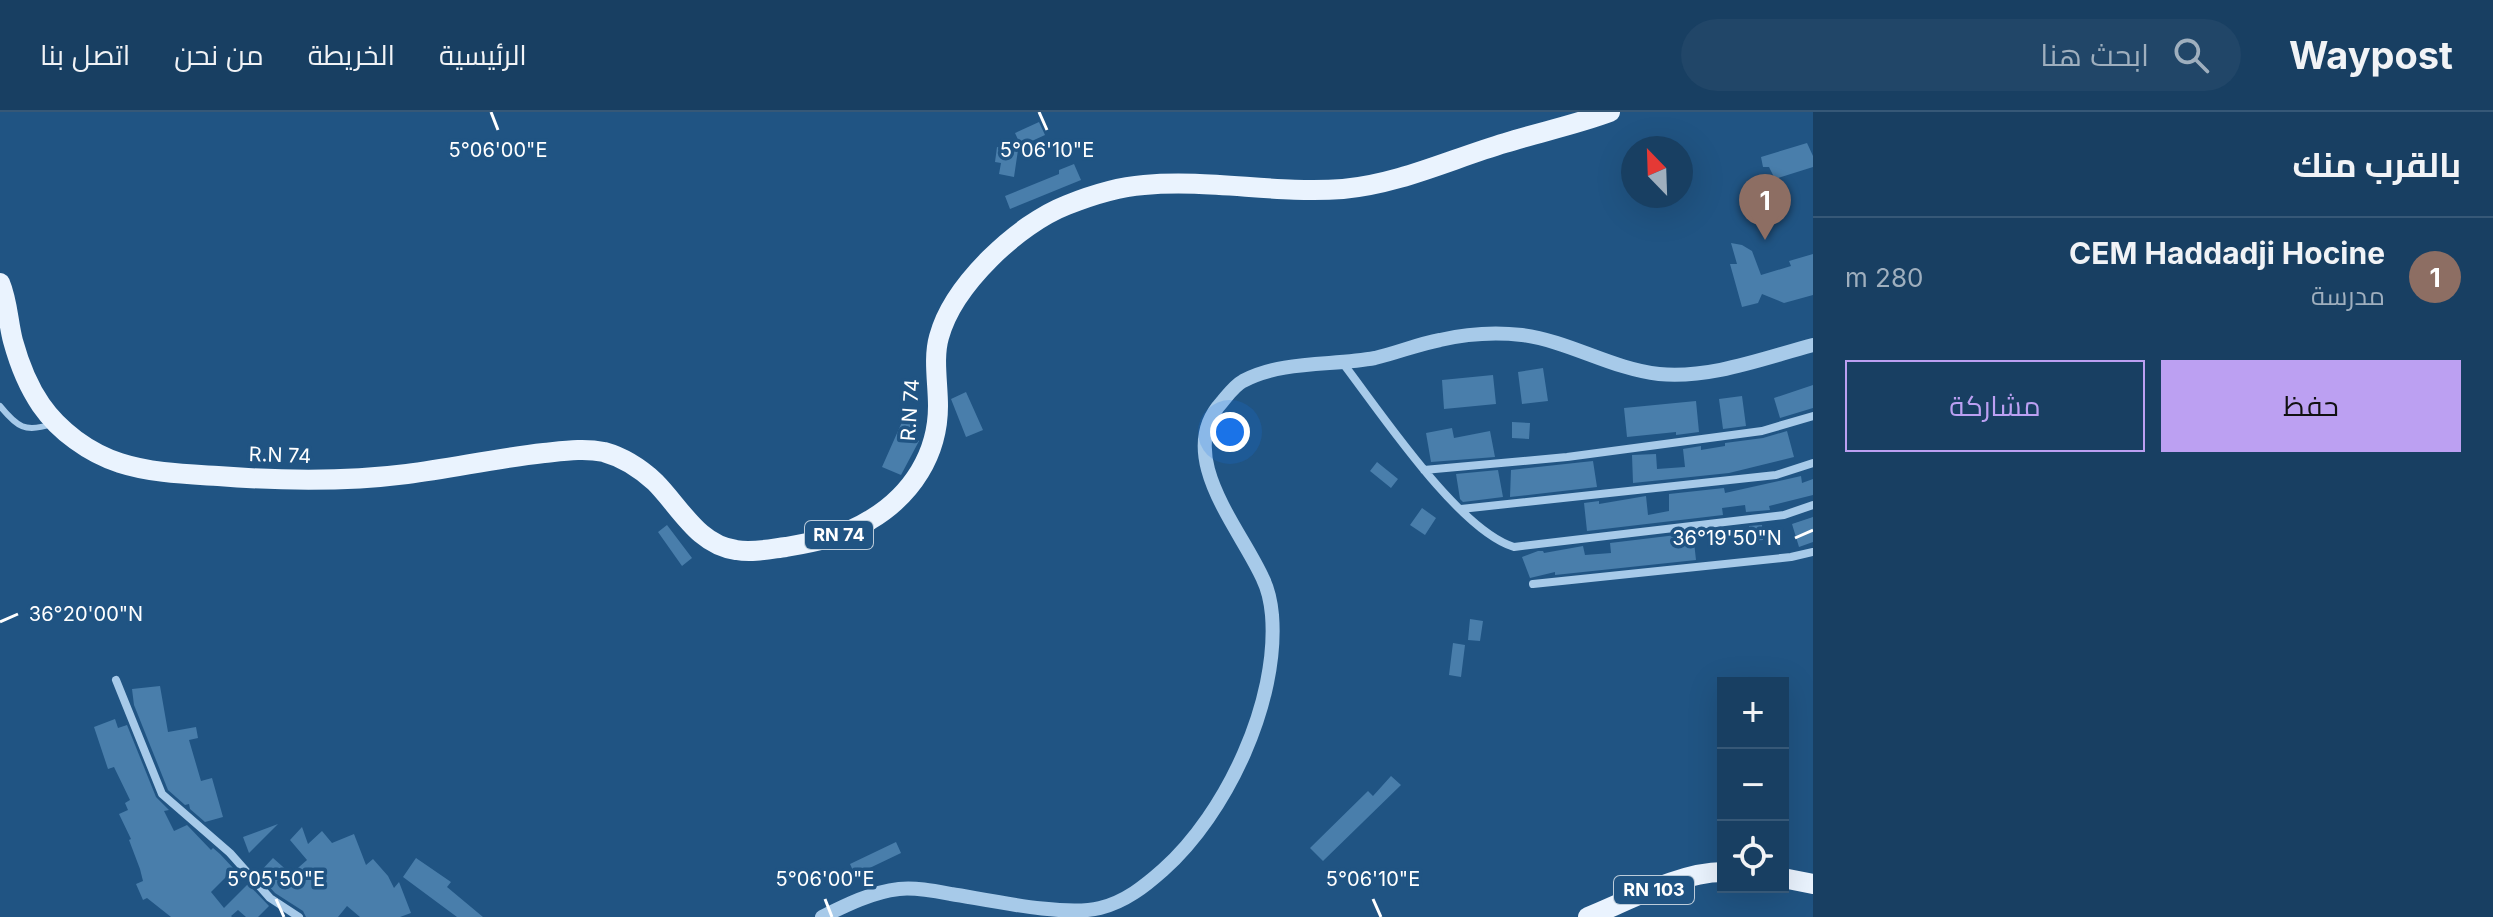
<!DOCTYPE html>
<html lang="ar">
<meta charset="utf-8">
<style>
body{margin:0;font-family:Inter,Cairo,sans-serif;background:#214668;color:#f1f3f6;direction:rtl}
.controls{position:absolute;right:24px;bottom:24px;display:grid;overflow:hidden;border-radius:0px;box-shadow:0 8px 32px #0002}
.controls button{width:72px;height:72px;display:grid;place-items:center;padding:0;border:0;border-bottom:2px solid #365877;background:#183f62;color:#f1f3f6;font:40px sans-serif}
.compass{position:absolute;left:1621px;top:24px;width:72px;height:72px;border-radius:50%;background:#183f62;box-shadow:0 8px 32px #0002;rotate:337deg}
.you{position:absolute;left:1230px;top:320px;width:28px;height:28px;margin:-20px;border:6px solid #fff;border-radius:50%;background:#1a73e8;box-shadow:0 0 0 12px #1a73e833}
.badge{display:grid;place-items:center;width:52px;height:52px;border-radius:50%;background:#bca0f2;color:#fff;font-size:26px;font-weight:700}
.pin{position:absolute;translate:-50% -66px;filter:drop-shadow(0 2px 4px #0008)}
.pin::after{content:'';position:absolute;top:42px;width:28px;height:24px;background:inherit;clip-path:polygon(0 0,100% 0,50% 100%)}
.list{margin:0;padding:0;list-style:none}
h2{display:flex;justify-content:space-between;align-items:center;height:104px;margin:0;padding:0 32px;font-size:34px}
h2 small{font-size:26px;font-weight:400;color:#9fafbe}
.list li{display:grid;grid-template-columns:52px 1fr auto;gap:24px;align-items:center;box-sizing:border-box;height:120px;padding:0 32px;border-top:2px solid #365877}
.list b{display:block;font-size:30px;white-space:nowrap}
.list p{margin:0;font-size:26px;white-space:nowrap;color:#9fafbe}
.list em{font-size:26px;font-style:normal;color:#9fafbe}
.actions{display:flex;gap:16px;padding:24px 32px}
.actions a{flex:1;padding:18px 0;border:2px solid #bca0f2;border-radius:0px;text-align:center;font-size:28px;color:#bca0f2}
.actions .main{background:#bca0f2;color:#111}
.icon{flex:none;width:44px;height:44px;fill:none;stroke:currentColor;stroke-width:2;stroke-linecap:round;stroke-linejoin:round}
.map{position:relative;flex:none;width:1813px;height:805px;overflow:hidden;direction:ltr}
header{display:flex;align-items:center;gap:48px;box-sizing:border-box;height:112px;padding:0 40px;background:#183f62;border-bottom:2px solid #365877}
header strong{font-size:38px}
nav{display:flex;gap:44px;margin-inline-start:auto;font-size:28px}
.search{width:560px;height:72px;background:#214668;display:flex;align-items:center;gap:20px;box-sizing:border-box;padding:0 28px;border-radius:44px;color:#9fafbe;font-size:30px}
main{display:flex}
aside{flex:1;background:#183f62}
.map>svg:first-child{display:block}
.building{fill:#497eab}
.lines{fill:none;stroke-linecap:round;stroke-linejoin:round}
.service{stroke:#a7cae9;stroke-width:6}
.minor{stroke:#a7cae9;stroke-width:8}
.tertiary{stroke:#a7cae9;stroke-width:14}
.primary{stroke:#eaf3fe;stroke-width:20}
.ticks{fill:none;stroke:#fff;stroke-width:3}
.labels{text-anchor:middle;stroke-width:7;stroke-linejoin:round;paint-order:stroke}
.shield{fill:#205483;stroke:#bcccda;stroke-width:2}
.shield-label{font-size:18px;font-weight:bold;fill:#fff}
.street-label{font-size:20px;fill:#fff;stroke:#205483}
.ticks-label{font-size:20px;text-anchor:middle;fill:#fff;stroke:#205483;stroke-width:7;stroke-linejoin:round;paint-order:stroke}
</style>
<header>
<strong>Waypost</strong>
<div class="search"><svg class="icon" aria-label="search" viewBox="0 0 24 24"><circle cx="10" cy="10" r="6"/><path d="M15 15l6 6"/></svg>ابحث هنا</div>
<nav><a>الرئيسية</a><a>الخريطة</a><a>من نحن</a><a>اتصل بنا</a></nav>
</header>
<main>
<aside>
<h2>بالقرب منك<small></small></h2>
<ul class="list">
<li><span class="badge" style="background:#8d6e63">1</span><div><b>CEM Haddadji Hocine</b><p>مدرسة</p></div><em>280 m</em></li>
</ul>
<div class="actions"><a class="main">حفظ</a><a>مشاركة</a></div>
</aside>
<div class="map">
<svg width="1813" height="805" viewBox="0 0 1813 805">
<rect width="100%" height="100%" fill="#205483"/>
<path class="building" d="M1039,10L1045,23L1021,34L1015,21Z
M1807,31L1813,44V55L1775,67L1769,55H1763L1761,45Z
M997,35L1018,38L1014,65L999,62L1001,51L995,50Z
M1074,52L1081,68L1010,97L1005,84L1059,62V58Z
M1731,131L1742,133L1752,139L1761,163L1791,154L1789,149L1813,142V183L1784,191L1762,182L1758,191L1742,195L1730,152H1737Z
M1543,256L1548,289L1522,292L1518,260Z
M1493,263L1496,292L1444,297L1442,268Z
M1813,273V296L1780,306L1774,286Z
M966,280L983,318L966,325L951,287Z
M1742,284L1746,314L1723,317L1719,287Z
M1696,289L1699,320L1676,323V320L1627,325L1624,296Z
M906,301L918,306L910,325L919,329L901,363L882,355Z
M1512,310L1530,311L1529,327L1512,326Z
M1452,316L1454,326L1490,319L1495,345L1431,350L1426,321Z
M1787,319L1794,345L1729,361L1633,371L1632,343L1656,342L1657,357L1685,355L1683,337L1701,334V338L1725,334V331L1763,326Z
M1593,349L1597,375L1510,385L1511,358Z
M1377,350L1398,367L1391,376L1370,359Z
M1498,358L1503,385L1463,390L1460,387L1456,362Z
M1801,364L1802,371L1813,367V383L1769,394L1770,398L1746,400L1745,393L1722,396L1723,403L1587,419L1584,391L1599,389V392L1646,384L1648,403L1669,399V382L1724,376L1725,381Z
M1422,396L1436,406L1425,423L1410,413Z
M1813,405V430L1799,435L1792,412Z
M667,413L692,446L682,454L658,420Z
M1762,413L1763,428L1750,429L1749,414Z
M1693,421L1696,448L1555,463V460L1530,466L1522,445L1538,439H1543L1544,441L1583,434L1585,443L1611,441L1610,431Z
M1470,507L1483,509L1480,529L1468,528Z
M1453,531L1465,533L1461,565L1449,563Z
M160,574L168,620L196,615L198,626L189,628L201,669L212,666L223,705L205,710L190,697L189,692L185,693L168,678L134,593L132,577Z
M115,607L118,616L127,613L156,685L169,698L164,699L174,719L187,713L211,738L213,736L220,742L234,757L211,780L224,796L248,772L269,794L258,805H246L238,798L231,804L232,805H171L147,786L143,788L136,772L143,769L140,757L129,728L131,727L119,702L128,698L125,691L130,688L114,655L108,657L94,615Z
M1391,664L1401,673L1323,749L1310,736L1368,679L1373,684Z
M278,712L249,741L243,725Z
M302,715L308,732L322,719L332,731L354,722L366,753L373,747L388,764L394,776L399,770L411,801L400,805H360L347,794L338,805H306L303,799L275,781L258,762L273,746L291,762L307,748L290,728Z
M896,730L901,741L855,763L850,752Z
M416,746L451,770L447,775L483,805H457L403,765Z"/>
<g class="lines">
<path class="service" d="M0,294C17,315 25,321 52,312"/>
<path class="minor" d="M1342,250C1379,298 1458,418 1514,435L1784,403L1813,393
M1424,358L1567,345L1762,319L1813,304
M1461,397L1776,363L1813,351
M1533,472L1791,445L1813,440
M116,568L162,682L230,741L270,786L299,805"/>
<path class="tertiary" d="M822,805C846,793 872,780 899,777C915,775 935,779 951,782C989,788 1065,805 1100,796C1125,790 1145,774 1163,758C1227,701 1279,589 1272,503C1271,492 1268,477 1263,467C1241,417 1173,343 1222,290C1228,283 1234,274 1243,269C1283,248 1332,254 1375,246C1397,241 1418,232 1440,228C1466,222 1495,220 1522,223C1569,229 1612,257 1659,262C1710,267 1764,246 1813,233"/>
<path class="primary" d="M0,171C8,190 8,210 13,229C19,251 28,274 41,293C59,319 89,341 120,351C151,361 185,362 218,364C281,369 344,370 407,362C453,356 498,346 544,341C564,339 584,336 604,340C622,345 641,357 655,370C680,395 698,433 736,438C753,441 770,437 786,435C815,430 845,424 870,408C912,383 938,342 938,294C938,271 933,246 939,225C953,173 1018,112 1067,93C1092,83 1117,75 1144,73C1210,67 1277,82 1343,77C1399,72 1451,47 1505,31C1540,20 1575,13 1610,0
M1783,766L1813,772
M1588,805C1628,789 1680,760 1723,760"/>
</g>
<path class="ticks" d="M491,0L498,18M1039,0L1047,18M1795,426L1813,418M0,510L18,502M276,787L284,805M825,787L832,805M1373,787L1381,805"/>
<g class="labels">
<g class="shield">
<rect x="805" y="409" width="68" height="28" rx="6"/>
<rect x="1614" y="764" width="80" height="28" rx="6"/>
</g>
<g class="shield-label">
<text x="839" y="429">RN 74</text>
<text x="1654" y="784">RN 103</text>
</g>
<g class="street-label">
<text transform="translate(910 298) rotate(-86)" y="7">R.N 74</text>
<text transform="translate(280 343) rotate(2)" y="7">R.N 74</text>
</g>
</g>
<g class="ticks-label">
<text x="498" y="45">5°06'00"E</text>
<text x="1047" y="45">5°06'10"E</text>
<text x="1727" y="433">36°19'50"N</text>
<text x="86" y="509">36°20'00"N</text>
<text x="276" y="774">5°05'50"E</text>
<text x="825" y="774">5°06'00"E</text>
<text x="1373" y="774">5°06'10"E</text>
</g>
</svg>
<div class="controls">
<button>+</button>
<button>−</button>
<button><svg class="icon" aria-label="locate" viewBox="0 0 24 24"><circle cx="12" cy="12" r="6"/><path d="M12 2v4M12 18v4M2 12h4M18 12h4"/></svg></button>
</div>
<svg class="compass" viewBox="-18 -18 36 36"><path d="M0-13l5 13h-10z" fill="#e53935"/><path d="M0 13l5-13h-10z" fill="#9fafbe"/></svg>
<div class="you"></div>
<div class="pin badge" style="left:1765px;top:128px;background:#8d6e63">1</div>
</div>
</main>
